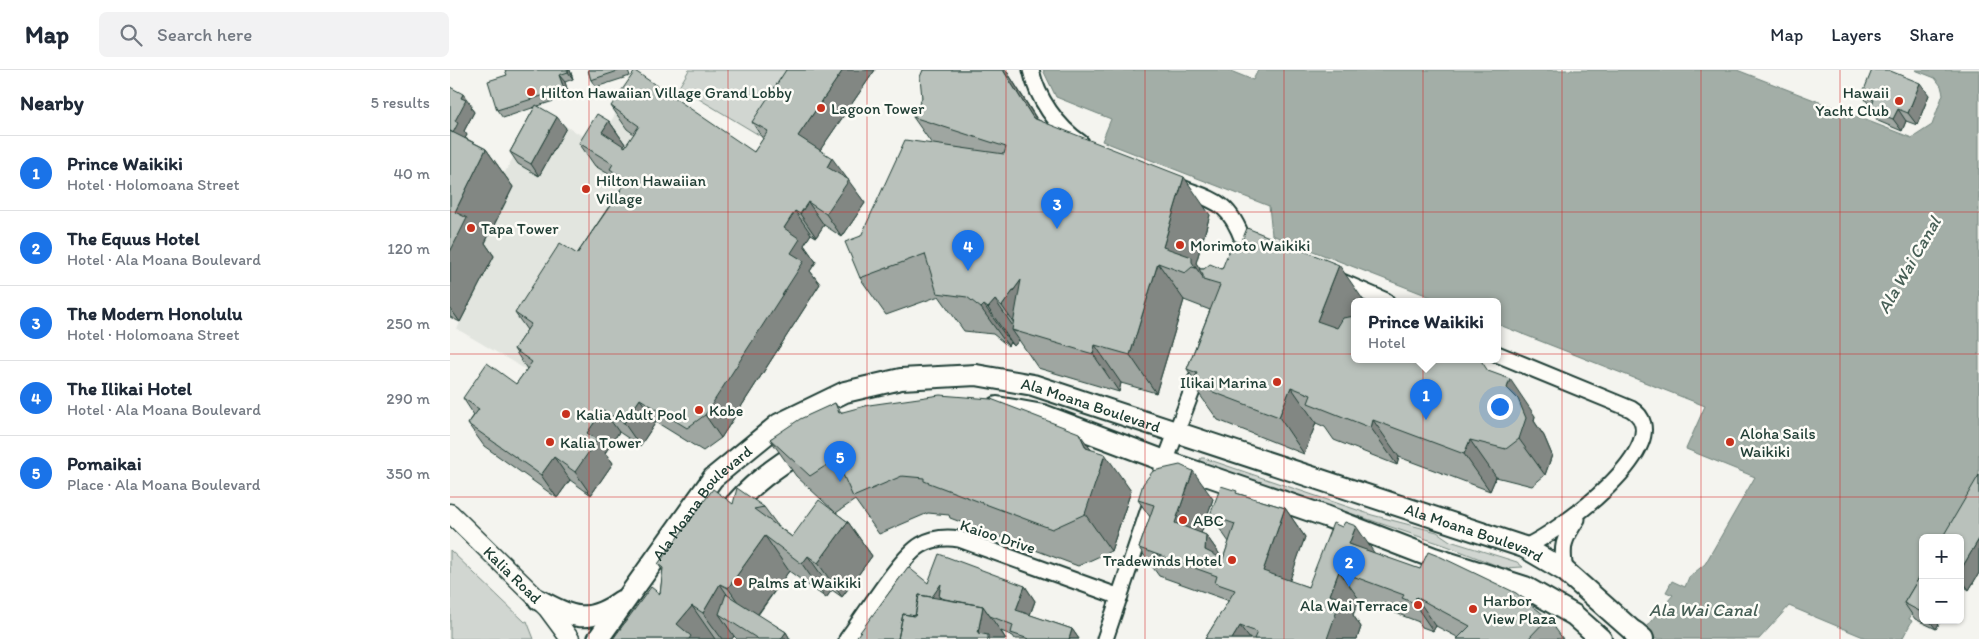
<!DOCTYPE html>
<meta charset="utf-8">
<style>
body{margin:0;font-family:Itim,sans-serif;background:#f2f2f3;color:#1f2937}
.controls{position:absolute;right:15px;bottom:15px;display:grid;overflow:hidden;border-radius:8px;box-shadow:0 1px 4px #0004}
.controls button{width:45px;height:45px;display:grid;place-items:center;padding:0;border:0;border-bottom:1px solid #e0e1e3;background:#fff;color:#1f2937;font:25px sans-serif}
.you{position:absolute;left:1049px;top:336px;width:18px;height:18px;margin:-12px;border:4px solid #fff;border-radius:50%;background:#1a73e8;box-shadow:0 0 0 8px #1a73e833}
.badge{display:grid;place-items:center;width:32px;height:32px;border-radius:50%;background:#1a73e8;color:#fff;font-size:16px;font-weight:700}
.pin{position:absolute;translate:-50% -41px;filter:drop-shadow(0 1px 2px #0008)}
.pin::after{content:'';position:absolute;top:26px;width:18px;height:15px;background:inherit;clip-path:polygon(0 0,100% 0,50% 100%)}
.popup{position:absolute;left:901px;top:228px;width:150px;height:65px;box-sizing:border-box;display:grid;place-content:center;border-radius:8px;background:#fff;filter:drop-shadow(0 1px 4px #0005);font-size:16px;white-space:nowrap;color:#747a83}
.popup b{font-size:19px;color:#1f2937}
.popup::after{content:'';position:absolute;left:50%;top:100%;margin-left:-10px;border:10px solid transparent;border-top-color:#fff}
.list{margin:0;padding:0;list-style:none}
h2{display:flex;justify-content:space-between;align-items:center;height:65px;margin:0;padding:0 20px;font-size:21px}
h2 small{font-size:16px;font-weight:400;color:#747a83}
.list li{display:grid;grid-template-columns:32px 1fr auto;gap:15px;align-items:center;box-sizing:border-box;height:75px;padding:0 20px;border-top:1px solid #e0e1e3}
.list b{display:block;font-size:19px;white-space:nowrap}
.list p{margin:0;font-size:16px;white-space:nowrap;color:#747a83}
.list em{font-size:16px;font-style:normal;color:#747a83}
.icon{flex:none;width:28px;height:28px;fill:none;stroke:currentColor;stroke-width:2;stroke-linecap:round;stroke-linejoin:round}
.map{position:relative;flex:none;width:1529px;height:569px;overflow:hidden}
header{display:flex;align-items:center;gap:30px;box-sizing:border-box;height:70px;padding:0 25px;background:#fff;border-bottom:1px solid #e0e1e3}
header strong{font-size:24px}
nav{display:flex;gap:28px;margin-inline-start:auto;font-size:18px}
.search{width:350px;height:45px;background:#f2f2f3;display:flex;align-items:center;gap:12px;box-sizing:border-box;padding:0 18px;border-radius:8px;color:#747a83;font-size:19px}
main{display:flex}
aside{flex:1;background:#fff}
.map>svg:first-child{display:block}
.built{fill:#e2e5df}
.green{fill:#d1d6d1;stroke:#788a82}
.water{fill:#a3aea7;stroke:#6e8179}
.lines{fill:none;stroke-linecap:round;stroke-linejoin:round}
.minor-casing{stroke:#1f3d34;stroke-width:19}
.tertiary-casing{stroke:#1f3d34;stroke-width:21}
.secondary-casing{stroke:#1f3d34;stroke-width:24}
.primary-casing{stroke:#1f3d34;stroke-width:26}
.minor{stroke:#fdfcf7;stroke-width:15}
.tertiary{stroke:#fdfcf7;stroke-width:18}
.secondary{stroke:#fdfcf7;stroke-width:20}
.primary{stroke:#fdfcf7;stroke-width:22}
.wall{fill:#9fa6a1;stroke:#1f3d34}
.shaded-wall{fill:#828783;stroke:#1f3d34}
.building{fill:#b9c1bb;stroke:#1f3d34}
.grid{fill:none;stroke:#d62828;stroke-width:1;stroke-opacity:0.55}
.poi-dot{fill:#c8321e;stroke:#fdfcf7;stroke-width:2}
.labels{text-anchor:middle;stroke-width:5;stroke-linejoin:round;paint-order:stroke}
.poi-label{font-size:16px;fill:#1f3d34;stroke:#fdfcf7;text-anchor:start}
.street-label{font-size:16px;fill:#1f3d34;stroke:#fdfcf7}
.water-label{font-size:18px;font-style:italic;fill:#475f56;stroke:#fdfcf7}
</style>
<header>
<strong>Map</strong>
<div class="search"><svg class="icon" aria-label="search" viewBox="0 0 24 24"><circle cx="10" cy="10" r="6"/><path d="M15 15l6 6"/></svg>Search here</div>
<nav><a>Map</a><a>Layers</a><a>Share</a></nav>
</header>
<main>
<aside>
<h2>Nearby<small>5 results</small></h2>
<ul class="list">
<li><span class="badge">1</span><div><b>Prince Waikiki</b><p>Hotel · Holomoana Street</p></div><em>40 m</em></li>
<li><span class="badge">2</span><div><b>The Equus Hotel</b><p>Hotel · Ala Moana Boulevard</p></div><em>120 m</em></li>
<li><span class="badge">3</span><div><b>The Modern Honolulu</b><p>Hotel · Holomoana Street</p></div><em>250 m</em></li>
<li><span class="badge">4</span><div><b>The Ilikai Hotel</b><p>Hotel · Ala Moana Boulevard</p></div><em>290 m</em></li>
<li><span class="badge">5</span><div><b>Pomaikai</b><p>Place · Ala Moana Boulevard</p></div><em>350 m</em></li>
</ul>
</aside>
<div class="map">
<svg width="1529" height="569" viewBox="0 0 1529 569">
<rect width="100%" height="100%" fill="#f4f4ef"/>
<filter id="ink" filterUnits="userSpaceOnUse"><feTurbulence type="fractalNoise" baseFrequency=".02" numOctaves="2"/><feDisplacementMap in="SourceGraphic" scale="10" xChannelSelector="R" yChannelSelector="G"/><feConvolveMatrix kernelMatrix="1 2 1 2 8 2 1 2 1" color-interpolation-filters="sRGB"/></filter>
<g filter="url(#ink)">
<path class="built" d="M185,12L247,55L80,302L7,259L43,186L31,180L50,111L89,41L147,74Z"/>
<path class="green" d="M239,0H355L314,68L229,17Z
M754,388L922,445L987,462L1000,471L1067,492L1073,497L1053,498L997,476L755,394L749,391L751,388Z
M0,480L75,552L77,551L84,569H0Z"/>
<path class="water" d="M593,0H778L803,10L808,0H1287L1462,68L1482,55L1493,24L1491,16L1485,8L1465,0H1529V435L1506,468H1473V526L1459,549L1462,551L1452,569H1418L1339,536L1309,569H1186L1223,525L1216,522L1222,511L1235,517L1239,507L1255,494L1305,407L1236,379L1255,336L1047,254V231H991L822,165L819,136L652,71L661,49L606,27Z"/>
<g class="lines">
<defs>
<path id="minor" d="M581,0C587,28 607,57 631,73
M727,116C764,131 778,130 793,170L810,178
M885,209L936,231
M1047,284L1181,339C1234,371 1103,467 1074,477
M712,400L751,297
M1115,501C1111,476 1113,470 1127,449
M397,569C414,547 450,487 471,475C483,468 496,467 509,469L670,527
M655,569L704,424"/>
<g id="tertiary">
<path id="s1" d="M0,443L97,538L120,569"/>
</g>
<g id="secondary">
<path d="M547,337L593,345L715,391L875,446L984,488L1075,517L1124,545L1151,569"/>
<path d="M277,444C299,415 327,396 357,377"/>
<path d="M89,530C123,548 138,555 171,531"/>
<path id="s2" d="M148,569L263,408L329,354L395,322L451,309L526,305L583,315L1074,477L1115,501L1185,563"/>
</g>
<path id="primary" d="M1185,563L1192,569"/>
</defs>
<use href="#minor" class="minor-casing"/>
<use href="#tertiary" class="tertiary-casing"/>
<use href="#secondary" class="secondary-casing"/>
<use href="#primary" class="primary-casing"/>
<use href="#minor" class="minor"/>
<use href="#tertiary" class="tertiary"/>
<use href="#secondary" class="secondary"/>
<use href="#primary" class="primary"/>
</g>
<path class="wall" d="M120,0L123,9L115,12L119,26L88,36L116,58L89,106L68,94L60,82L85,37L53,48L47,40L57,5Z
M138,0H178L180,6L146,17L141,10Z
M425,0L370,80L397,110L415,133L392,167L374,155L366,167L361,164L354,175L366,192L360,201L370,214L271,368L253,381L206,352L190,376L169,362L155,383L163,393L141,425L120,410L107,428L34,376L18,354L24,345L13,328L66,314L77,299L64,279L77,260L65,243L127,184L172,117L167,109L145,96L129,73L159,51L175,74L173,76L175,77L184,64L177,59L161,36L304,82L313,69L302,52Z
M473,0H556L587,49L760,145L746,193L750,199H772L905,231V289L1038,301L1085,346L1084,351L1094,366L1102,385L1095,405L1082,416L1046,407L1040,421L949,387L947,395L884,370L875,357L866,353L854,384L768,350L742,314L744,309L737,299L760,240L734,230L706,323L671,313L669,322L588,298L569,270L564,276L560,272L558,276L543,264L514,261L489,226L436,245L410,208L411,166L482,74L463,47L472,28Z
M0,17L22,36L21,38L24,42L14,61L17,65L15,68L36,79L63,117L35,173L44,186L10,252L0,247Z
M1412,25H1479L1467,55L1456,51L1452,61L1428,51L1420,40L1421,37Z
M385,333L391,342L641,379L681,421L661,481L628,496L500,448L499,445L478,443L429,464L405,430L386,443L398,452L422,486L392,527L382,520L376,528L339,501L308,545L336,562L340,569H287L284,566L282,569H163L210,524L213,501L208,494L283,434L314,437L328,456L342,467L385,442L346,406L320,369Z
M1529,405V503L1519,520L1512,515L1510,519V468Z
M789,424L835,438L855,467L839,511L858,517L924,483L1098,548L1113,569H1007L1009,568L986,556L983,561L972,557L969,552L909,529L903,545L911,557L907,569H755L778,532L777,530L709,506L689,478L700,447L688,430L763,429L751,463L756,465L773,489L779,472L760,445Z
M1473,501V550H1491L1486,559L1465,549L1454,533Z
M478,513L575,516L585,531L580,545L622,559L629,569H565L563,566L551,561L556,569H405Z"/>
<path class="shaded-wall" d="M118,0H120L123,9L118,2Z
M393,0H425L364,89L348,66Z
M553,0H556L609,86L583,48Z
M109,5L115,12L119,26L114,19Z
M1470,13L1479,25L1467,55L1458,43Z
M13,24L22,36L21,38L24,42L14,61L17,65L10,77L2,65L5,51L11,28Z
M1448,39L1456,51L1452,61L1443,49Z
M107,47L116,58L89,106L81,94Z
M159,51L175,74L168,85L152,62Z
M36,79L63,117L35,173L44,186L10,252L0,238V182L5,142Z
M382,88L415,133L392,167L376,144L377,97Z
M734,107L760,145L746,193L759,212L755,210L746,198L713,177Z
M358,132L374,155L366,167L350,144Z
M345,141L361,164L354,175L366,192L360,201L370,214L271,368L255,345L341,183L334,158Z
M708,193L734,230L706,323L680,285Z
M889,195L914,231H905V256L892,288L867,251Z
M571,210V263L552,236Z
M545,230L567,262L562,260L569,270L564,276L538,238Z
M534,235L560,272L558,276L531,238Z
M645,275L671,313L669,322L643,284Z
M1060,309L1085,346L1084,351L1094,366L1102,385L1095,405L1069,369L1057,318Z
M841,317L866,353L854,384L829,347Z
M190,329L206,352L190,376L174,353Z
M153,340L169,362L155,383L163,393L141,425L125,402L137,363Z
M923,350L949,387L947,395L921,358Z
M629,363L652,395L655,384L681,421L661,481L635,444L636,378Z
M1020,370L1046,407L1040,421L1014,384Z
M104,387L120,410L107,428L91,405Z
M743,401L763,429L745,481L725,453Z
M835,438L855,467L833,530L813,501Z
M398,452L422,486L392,527L368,493Z
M906,456L925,484L899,474Z
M756,465L776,493L755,480Z
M315,466L339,501L302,552L278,518Z
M1529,469V503L1519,520L1510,507V501Z
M358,486L382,520L376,528L352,494Z
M889,501L909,529L903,545L911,557L907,569H877L880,525Z
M270,514L294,549L269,544L284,566L282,569H272L253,543Z
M491,514L489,527L496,537L451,569Z
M575,516L585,531L576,555L566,540Z
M966,527L986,556L983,561L964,533Z
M242,536L265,569H237L227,554Z
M533,536L556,569H532L528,563Z
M1479,550H1491L1486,559Z
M790,556L800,569H782Z
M622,559L629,569H619Z
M336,562L340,569H331Z"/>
<path class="building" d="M55,0H118V2L109,5L114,19L47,40L38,11L57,5Z
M138,0H171L141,10Z
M336,0H393L348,66L382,88L377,97L399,110L376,144L358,132L350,144L345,141L334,158L350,169L341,183L354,191L255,345L237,358L190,329L174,353L153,340L137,363L147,370L125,402L104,387L91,405L18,354L29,339L13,328L37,293L66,314L82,292L64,279L81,254L65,243L110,173L127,184L177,111L160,99L163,94L129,73L147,44L159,51L152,62L175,77L189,56L161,36L185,1L304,82L318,61L302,52Z
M473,0H553L583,48L734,107L713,177L742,187V192L746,198L742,197L735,203L708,193L680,285L645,275L643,284L562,260L571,210L552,236L545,230L538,238L534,235L531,238L517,227L487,223L475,184L410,208L395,172L411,166L455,70L554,84L556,77L463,47L472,28L470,7Z
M1422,0H1438L1470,13L1458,43L1448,39L1443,49L1420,40L1424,30L1412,25Z
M0,17L13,24L11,28L16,30L5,51L8,53L3,63L0,61Z
M86,35L107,47L81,94L60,82Z
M0,61L36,79L5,142L17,148L0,182Z
M797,158L889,195L867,251L887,258L893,248L905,246V289H1030L1038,301L1060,309L1057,318L1068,329L1076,348L1069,369L1056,379L1020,370L1014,384L923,350L921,358L858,333L861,325L841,317L829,347L742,314L747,303L737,299L770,215L753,210V205L749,199H754L760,194L772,199L783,170L791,173Z
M490,325L541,329L629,363L636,378L655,384L635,444L602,459L474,411V408L452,406L403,427L386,389L360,406L320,369L350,349L385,333L389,343L419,335Z
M730,395L743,401L725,453L756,465L755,480L773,489L785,454L760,445L771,416L787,421L786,423L835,438L813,501L858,517L883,453L892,457L895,452L906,456L899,474L970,499L978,482L991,487L1066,523L1098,548L1078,569H1007L1020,556L966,527L964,533L952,528L954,525L889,501L880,525L891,529L877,569H804L807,562L790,556L782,569H755L785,520L765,513L767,506L689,478L704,435L688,430L693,414L703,401Z
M1529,405V469L1510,501V468H1492Z
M287,418L314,437L304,439L342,467L369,430L398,452L368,493L358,486L352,494L315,466L278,518L270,514L253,543L242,536L227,554L241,566L239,569H163L201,517L210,524L213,498L208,494L263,419L283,434Z
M489,484L575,516L566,540L622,559L619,569H579L561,563L563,555L540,546L533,536L495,529L489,527L491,514L482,527L469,525L465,546L453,544L448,569H405L458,497L478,513Z
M1473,501V543L1454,533Z
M276,524L336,562L331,569H308L269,544Z
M469,525L533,536L528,563L538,565V569H448L453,544L465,546Z"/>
</g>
<path class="grid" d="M139,0V569M278,0V569M417,0V569M556,0V569M695,0V569M834,0V569M973,0V569M1112,0V569M1251,0V569M1390,0V569M0,142H1529M0,284H1529M0,427H1529"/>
<g class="poi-dot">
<circle cx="81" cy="22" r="5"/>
<circle cx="1449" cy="31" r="5"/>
<circle cx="371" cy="38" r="5"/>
<circle cx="136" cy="119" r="5"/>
<circle cx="21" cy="158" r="5"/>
<circle cx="730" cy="175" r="5"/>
<circle cx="827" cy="312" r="5"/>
<circle cx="249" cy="340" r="5"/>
<circle cx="116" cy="344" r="5"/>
<circle cx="100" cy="372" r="5"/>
<circle cx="1280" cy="372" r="5"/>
<circle cx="733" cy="450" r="5"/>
<circle cx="782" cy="490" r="5"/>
<circle cx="288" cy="512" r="5"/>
<circle cx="968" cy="535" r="5"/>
<circle cx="1023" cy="539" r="5"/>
</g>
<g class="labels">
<g class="poi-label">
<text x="91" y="28">Hilton Hawaiian Village Grand Lobby</text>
<text x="1439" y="28" text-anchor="end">Hawaii<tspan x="1439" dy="18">Yacht Club</tspan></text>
<text x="381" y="44">Lagoon Tower</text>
<text x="146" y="116">Hilton Hawaiian<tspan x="146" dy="18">Village</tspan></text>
<text x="31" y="164">Tapa Tower</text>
<text x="740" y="181">Morimoto Waikiki</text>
<text x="817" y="318" text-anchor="end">Ilikai Marina</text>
<text x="259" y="346">Kobe</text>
<text x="126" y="350">Kalia Adult Pool</text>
<text x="1290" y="369">Aloha Sails<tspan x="1290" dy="18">Waikiki</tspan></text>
<text x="110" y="378">Kalia Tower</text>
<text x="743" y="456">ABC</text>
<text x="772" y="496" text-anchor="end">Tradewinds Hotel</text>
<text x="298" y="518">Palms at Waikiki</text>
<text x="1033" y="536">Harbor<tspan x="1033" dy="18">View Plaza</tspan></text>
<text x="958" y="541" text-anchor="end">Ala Wai Terrace</text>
</g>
<g class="street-label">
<text dy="6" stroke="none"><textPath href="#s2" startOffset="608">Ala Moana Boulevard</textPath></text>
<text dy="6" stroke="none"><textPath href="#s2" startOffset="172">Ala Moana Boulevard</textPath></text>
<text dy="6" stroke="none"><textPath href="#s2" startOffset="1012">Ala Moana Boulevard</textPath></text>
<text transform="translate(548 466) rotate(18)" y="6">Kaioo Drive</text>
<text dy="6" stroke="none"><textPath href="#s1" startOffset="88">Kalia Road</textPath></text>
</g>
<g class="water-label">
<text transform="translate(1459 195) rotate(-60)" y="6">Ala Wai Canal</text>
<text x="1253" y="546">Ala Wai Canal</text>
</g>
</g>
</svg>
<div class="controls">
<button>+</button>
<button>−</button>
</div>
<div class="you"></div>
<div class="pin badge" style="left:976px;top:350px">1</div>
<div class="popup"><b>Prince Waikiki</b>Hotel</div>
<div class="pin badge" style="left:899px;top:517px">2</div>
<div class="pin badge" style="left:607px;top:159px">3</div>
<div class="pin badge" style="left:518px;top:201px">4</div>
<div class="pin badge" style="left:390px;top:412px">5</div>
</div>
</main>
